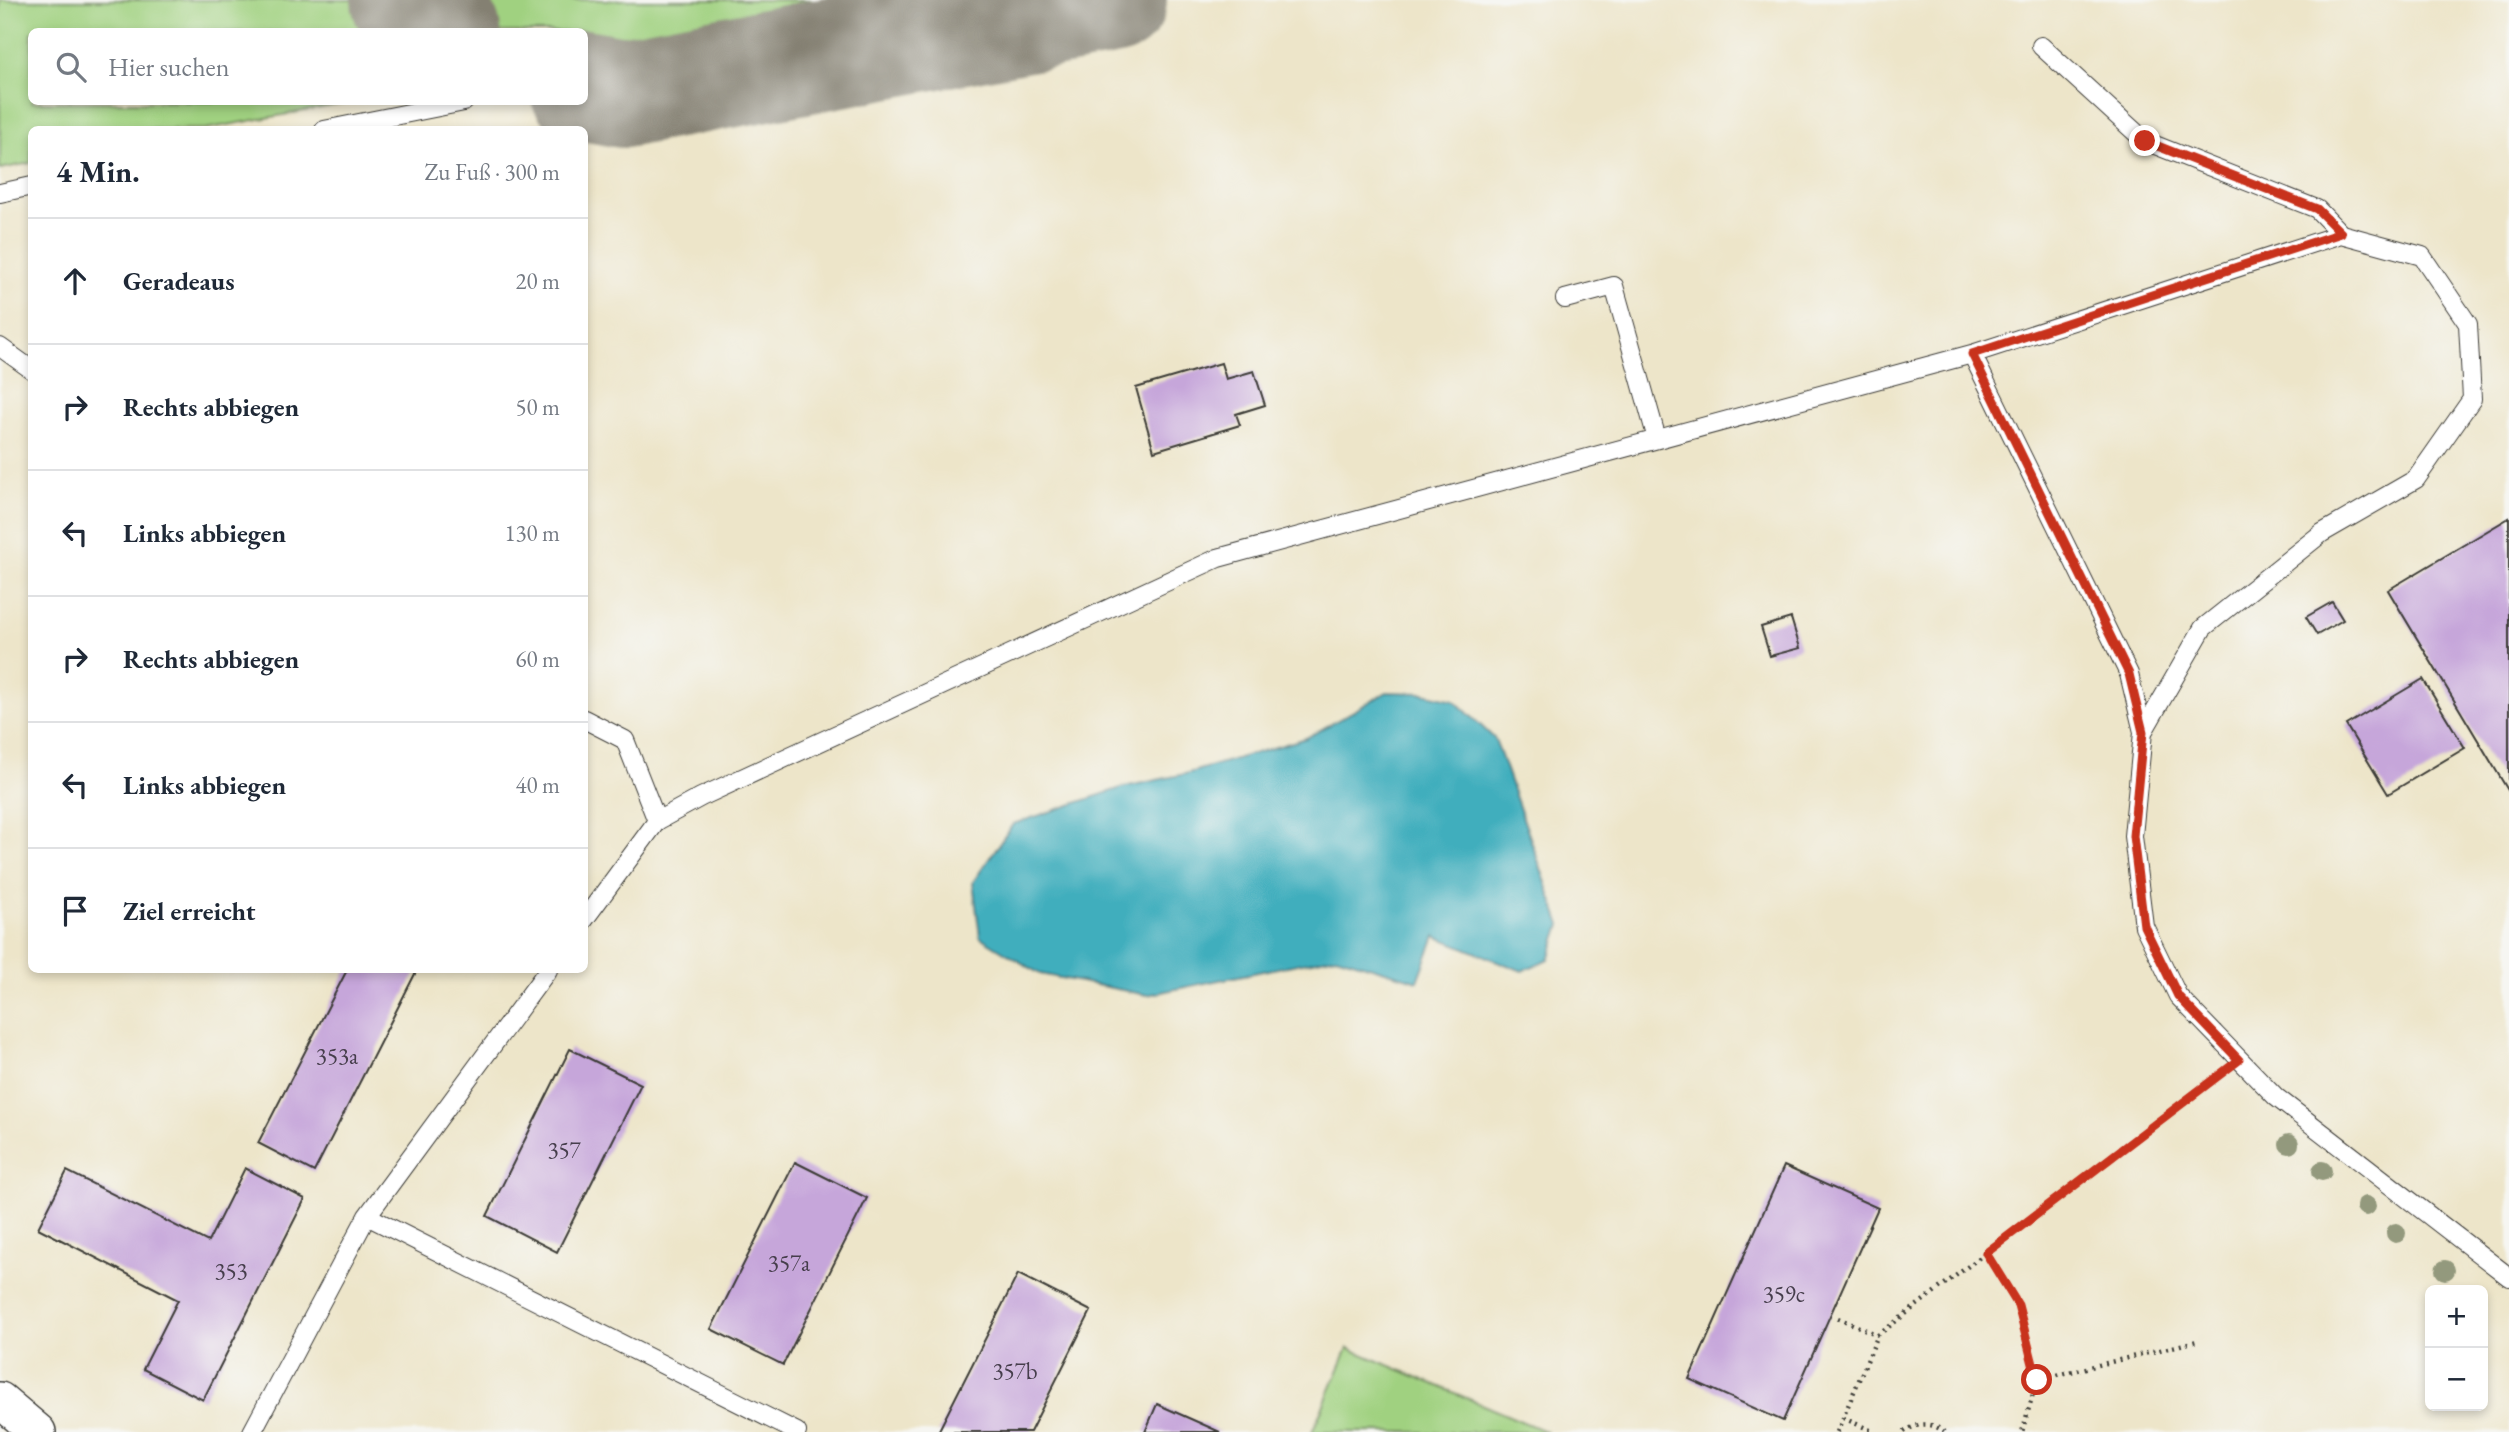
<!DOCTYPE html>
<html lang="de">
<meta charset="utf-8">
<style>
body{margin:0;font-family:"EB Garamond",serif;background:#f2f2f3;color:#1f2937}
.controls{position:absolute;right:21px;bottom:21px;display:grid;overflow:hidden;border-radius:10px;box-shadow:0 4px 10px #0003}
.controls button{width:63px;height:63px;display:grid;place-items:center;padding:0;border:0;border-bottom:2px solid #e0e1e3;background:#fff;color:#1f2937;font:35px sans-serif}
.stop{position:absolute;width:21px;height:21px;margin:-16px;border:5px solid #c8321e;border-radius:50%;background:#fff}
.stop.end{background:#c8321e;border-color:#fff;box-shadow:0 2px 7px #0008}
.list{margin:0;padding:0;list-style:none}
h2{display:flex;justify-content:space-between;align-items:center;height:91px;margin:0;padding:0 28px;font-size:30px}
h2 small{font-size:23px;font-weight:400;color:#747a83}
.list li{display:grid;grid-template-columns:46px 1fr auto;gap:21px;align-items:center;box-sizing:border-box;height:126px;padding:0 28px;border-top:2px solid #e0e1e3}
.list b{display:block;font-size:26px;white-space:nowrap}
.list em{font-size:23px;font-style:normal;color:#747a83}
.icon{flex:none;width:38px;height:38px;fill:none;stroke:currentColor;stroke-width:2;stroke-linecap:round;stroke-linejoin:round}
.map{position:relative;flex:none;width:2509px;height:1432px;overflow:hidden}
.search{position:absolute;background:#fff;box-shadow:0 4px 10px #0003;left:28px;top:28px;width:560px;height:77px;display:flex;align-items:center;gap:18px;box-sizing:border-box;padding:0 24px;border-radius:10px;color:#747a83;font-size:26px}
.panel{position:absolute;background:#fff;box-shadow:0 4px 10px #0003;left:28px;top:126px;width:560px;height:847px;border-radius:10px}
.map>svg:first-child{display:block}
.green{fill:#a0d180;stroke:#5e764e;stroke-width:2}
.water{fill:#40aebd;stroke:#2e656c;stroke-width:2}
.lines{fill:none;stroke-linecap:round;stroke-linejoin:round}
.taxiway{stroke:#848072;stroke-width:112}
.building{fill:#c6a6da}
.lane-casing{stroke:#3b3a36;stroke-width:20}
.street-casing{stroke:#3b3a36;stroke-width:38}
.path{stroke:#3b3a36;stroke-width:4.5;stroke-dasharray:2 5;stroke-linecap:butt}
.lane{stroke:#fff;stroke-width:18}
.street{stroke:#fff;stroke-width:35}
.tree{fill:#93997d}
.route{stroke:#c8321e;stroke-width:9}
.labels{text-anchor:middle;stroke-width:5;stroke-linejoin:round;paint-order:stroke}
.number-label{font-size:23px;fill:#463e4c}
</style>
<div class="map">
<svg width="2509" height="1432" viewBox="0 0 2509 1432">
<rect width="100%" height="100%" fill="#f6f6f2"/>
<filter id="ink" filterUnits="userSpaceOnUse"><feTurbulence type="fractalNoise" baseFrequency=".0143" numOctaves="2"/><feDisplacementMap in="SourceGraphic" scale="14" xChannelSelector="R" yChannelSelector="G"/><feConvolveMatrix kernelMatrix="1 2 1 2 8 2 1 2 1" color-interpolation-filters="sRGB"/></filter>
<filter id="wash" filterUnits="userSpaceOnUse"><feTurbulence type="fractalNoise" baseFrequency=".00686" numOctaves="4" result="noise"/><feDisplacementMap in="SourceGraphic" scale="28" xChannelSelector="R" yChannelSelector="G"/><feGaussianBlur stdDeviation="1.57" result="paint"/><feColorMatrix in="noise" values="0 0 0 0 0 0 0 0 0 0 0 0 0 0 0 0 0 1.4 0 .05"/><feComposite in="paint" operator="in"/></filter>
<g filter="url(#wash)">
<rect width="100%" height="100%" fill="#ede5c9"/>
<path class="green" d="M0,0H866L585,56L584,32H32V102H353L206,129L32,130L31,163L0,169Z
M1348,1348L1547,1432H1312Z"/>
<path class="water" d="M1387,692L1424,693L1454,700L1495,739L1561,925L1549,959L1522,971L1435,936L1418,981L1336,956L1147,995L1040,974L980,937L973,882L1013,824L1124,787L1185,774L1306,738Z"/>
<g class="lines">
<path class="taxiway" d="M407,0L427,22L445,32
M584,85L623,92L1111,0"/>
</g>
<g id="blocks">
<path class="building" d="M1221,363L1226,379L1254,371L1265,405L1236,414L1240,425L1154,451L1136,388Z
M2509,518V792L2388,590Z
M2332,602L2343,620L2317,635L2306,617Z
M1791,618L1800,648L1770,656L1761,627Z
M2423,679L2465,748L2388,794L2346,725Z
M347,970H417L314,1172L258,1143Z
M570,1049L641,1084L557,1252L487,1216Z
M795,1162L867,1198L783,1365L711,1329Z
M1784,1166L1878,1208L1783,1421L1689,1379Z
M245,1168L305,1199L203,1400L143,1369L178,1300L38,1228L67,1171L208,1242Z
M1018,1274L1091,1311L1030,1432H938Z
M1157,1404L1220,1432H1145Z"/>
</g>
</g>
<g filter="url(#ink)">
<use href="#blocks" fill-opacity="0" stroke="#3b3a36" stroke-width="2"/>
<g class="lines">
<defs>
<path id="lane" d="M2041,46L2145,141L2317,209L2341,234
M324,130L464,102
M0,193L32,186
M1565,299L1614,286L1657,439
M0,347L32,370
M1972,354L2129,674L2143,732L2133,836L2144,926L2178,996L2276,1097L2509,1277
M584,719L625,740L657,821
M584,920L657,821L701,797L1218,558L1972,354L2341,234L2422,256L2468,324L2472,399L2416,479L2322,533L2203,628L2143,732
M367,1216L797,1432
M252,1432L367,1216L548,970"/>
<path id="street" d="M0,1400L38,1432"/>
</defs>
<use href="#lane" class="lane-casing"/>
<use href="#street" class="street-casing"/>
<path class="path" d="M1986,1253L2018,1305L2037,1380L2022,1432
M1838,1318L1878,1335
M2037,1380L2197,1341
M1843,1418L1875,1432
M1837,1432L1878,1335L2216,1077
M1904,1432C1917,1423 1931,1421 1944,1432"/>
<use href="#lane" class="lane"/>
<use href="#street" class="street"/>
</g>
<g class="tree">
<circle cx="2289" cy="1144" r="10"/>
<circle cx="2322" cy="1171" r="10"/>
<circle cx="2366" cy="1206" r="10"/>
<circle cx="2396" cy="1233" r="10"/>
<circle cx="2445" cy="1270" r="10"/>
</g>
</g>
<g class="lines" filter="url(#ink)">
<path class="route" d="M2037,1380L2018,1305L1986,1253L2239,1060L2178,996L2144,926L2133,836L2143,732L2129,674L1972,354L2341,233L2317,209L2145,141"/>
</g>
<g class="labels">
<g class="number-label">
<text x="337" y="1064">353a</text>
<text x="564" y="1158">357</text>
<text x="789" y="1271">357a</text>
<text x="231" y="1279">353</text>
<text x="1784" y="1302">359c</text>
<text x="1015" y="1379">357b</text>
</g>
</g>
</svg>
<div class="controls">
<button>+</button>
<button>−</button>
</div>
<div class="stop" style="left:2037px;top:1380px"></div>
<div class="stop end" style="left:2145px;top:141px"></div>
<div class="search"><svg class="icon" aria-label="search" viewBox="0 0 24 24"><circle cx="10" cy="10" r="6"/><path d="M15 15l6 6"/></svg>Hier suchen</div>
<section class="panel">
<h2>4 Min.<small>Zu Fuß · 300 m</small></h2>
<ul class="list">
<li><svg class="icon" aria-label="ahead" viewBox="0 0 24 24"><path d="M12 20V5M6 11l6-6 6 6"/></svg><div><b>Geradeaus</b></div><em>20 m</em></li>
<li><svg class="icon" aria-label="right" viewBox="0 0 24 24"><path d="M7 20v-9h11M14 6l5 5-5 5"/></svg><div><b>Rechts abbiegen</b></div><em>50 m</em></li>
<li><svg class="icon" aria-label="left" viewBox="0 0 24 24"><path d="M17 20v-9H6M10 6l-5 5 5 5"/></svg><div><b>Links abbiegen</b></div><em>130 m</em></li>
<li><svg class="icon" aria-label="right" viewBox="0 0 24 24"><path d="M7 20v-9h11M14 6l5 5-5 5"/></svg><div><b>Rechts abbiegen</b></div><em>60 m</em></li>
<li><svg class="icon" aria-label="left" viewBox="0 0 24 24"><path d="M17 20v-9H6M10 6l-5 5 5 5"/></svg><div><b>Links abbiegen</b></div><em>40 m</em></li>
<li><svg class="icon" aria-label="arrive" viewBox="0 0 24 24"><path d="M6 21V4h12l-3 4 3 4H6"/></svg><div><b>Ziel erreicht</b></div></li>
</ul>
</section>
</div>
